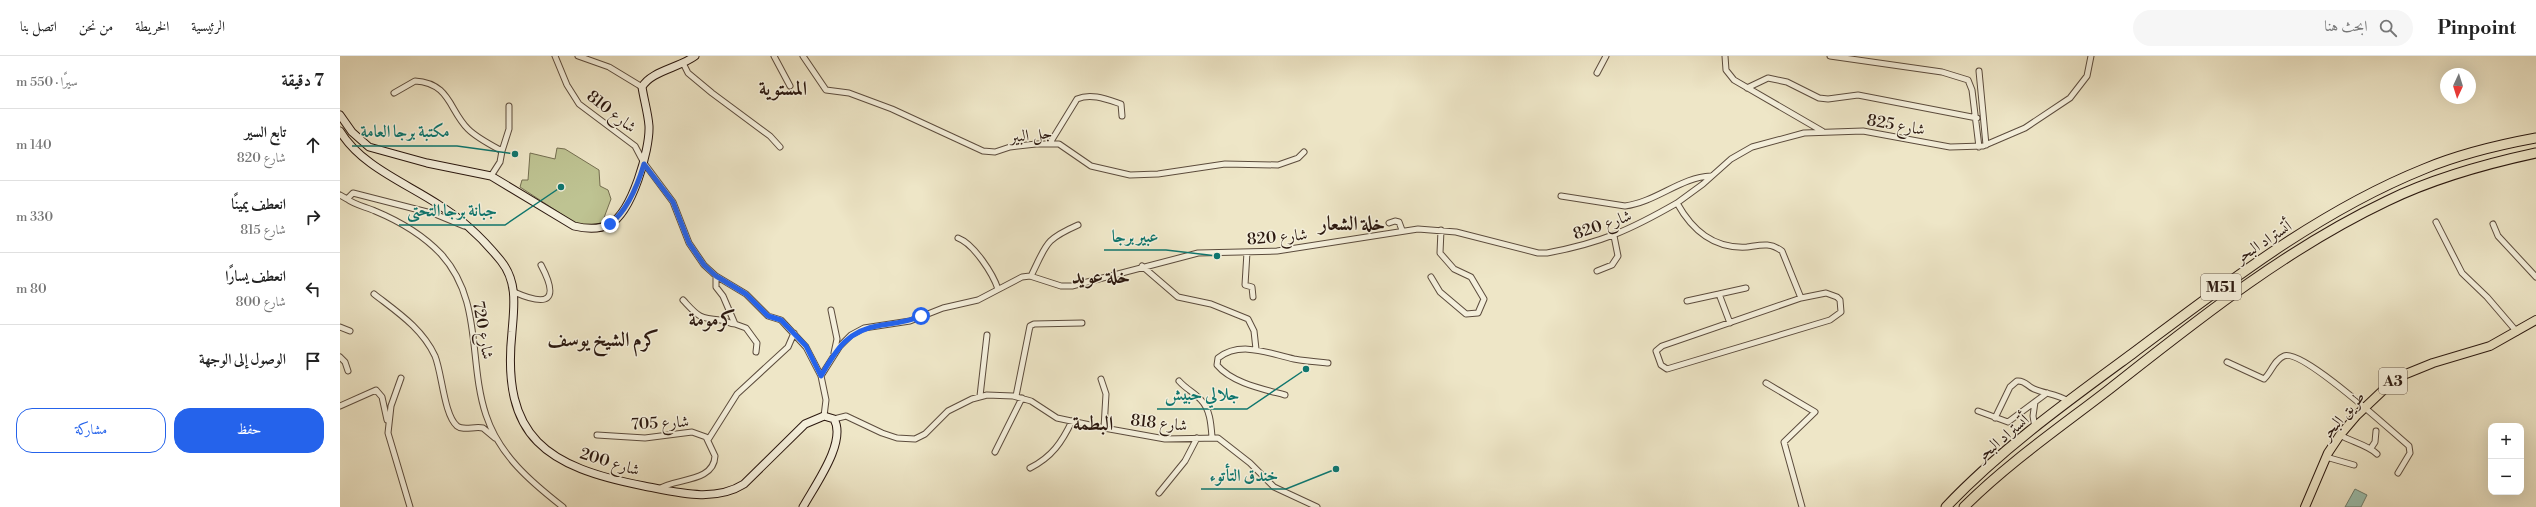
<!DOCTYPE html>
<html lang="ar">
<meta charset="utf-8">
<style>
body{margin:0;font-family:"Libre Bodoni",Amiri,serif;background:#f6f6f6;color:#222;direction:rtl}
.controls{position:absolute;right:12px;bottom:12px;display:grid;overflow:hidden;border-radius:8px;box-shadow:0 4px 16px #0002}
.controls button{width:36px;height:36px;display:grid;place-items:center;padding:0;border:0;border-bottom:1px solid #e0e0e0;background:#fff;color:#222;font:20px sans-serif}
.compass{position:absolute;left:2100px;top:12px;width:36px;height:36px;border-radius:50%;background:#fff;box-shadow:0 4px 16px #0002;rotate:184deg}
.stop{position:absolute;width:12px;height:12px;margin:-9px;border:3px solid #2563eb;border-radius:50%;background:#fff}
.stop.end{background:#2563eb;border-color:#fff;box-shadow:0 1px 4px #0008}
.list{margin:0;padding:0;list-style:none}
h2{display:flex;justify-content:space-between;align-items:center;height:52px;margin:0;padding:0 16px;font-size:17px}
h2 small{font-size:13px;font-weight:400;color:#767676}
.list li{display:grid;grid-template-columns:26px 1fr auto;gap:12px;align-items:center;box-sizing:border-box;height:72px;padding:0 16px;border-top:1px solid #e0e0e0}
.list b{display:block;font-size:15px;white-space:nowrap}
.list p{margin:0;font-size:13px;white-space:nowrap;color:#767676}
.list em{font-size:13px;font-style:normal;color:#767676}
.actions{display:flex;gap:8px;padding:12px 16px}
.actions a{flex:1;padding:9px 0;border:1px solid #2563eb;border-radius:16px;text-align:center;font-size:14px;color:#2563eb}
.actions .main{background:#2563eb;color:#fff}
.icon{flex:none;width:22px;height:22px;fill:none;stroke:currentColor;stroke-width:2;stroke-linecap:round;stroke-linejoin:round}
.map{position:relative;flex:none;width:2196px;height:451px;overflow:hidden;direction:ltr}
header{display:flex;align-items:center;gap:24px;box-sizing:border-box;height:56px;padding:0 20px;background:#fff;border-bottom:1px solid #e0e0e0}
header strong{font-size:19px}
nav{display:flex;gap:22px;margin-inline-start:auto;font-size:14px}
.search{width:280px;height:36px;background:#f6f6f6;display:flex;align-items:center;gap:10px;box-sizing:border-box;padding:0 14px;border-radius:22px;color:#767676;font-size:15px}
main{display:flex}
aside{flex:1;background:#fff}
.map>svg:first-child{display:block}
.green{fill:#bec392;stroke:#746e50}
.water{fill:#9bc0ae;stroke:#6e7d6e}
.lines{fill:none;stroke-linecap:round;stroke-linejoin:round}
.minor-casing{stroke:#5c4c3d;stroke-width:7}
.secondary-casing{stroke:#2b180f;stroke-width:9}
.trunk-casing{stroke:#2b180f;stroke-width:10}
.motorway-casing{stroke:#2b180f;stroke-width:11}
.minor{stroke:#f4efdb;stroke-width:5}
.secondary{stroke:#f4efdb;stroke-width:7}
.trunk{stroke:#eee6c7;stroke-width:8}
.motorway{stroke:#eee6c7;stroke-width:9}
.route{stroke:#2563eb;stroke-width:5}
.labels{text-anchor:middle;stroke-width:3;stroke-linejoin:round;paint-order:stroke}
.shield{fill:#f4efdb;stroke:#67584c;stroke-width:1}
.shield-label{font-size:15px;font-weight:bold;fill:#2b180f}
.street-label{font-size:16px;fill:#2b180f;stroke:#f4efdb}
.district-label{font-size:20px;font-weight:bold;fill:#2b180f;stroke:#f4efdb}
.leader{fill:none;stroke:#0f766e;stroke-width:1.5}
.callout-dot{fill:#0f766e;stroke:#f4efdb;stroke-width:1.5}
.callout-label{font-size:17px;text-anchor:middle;font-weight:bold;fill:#0f766e;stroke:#f4efdb;stroke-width:3;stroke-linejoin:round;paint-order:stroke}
</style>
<header>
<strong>Pinpoint</strong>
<div class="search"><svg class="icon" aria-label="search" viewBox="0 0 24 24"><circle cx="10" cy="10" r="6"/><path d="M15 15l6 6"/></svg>ابحث هنا</div>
<nav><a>الرئيسية</a><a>الخريطة</a><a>من نحن</a><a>اتصل بنا</a></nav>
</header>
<main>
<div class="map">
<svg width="2196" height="451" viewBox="0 0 2196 451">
<rect width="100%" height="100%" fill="#eee6c7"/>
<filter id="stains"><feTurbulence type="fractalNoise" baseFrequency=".005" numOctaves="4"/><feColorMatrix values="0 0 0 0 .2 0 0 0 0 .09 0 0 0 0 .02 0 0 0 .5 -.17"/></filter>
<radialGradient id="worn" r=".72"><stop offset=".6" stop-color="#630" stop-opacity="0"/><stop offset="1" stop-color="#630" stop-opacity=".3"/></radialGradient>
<path class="green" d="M217,92L225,93L259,114L260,130L268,134L271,143L262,167L244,170L235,167L180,131L182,124H188L190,97L215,103Z"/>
<path class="water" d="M2015,433L2027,439L2021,451H2005Z"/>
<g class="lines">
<defs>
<path id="minor" d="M215,0L227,29L239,48L295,90L304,107L333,146L349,187L364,209L376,220L406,238L428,260L441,264L466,291L481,320L486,344L484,360
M238,0L269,11L302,31
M434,0L450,30
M463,0L486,34L509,37L552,53L643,95L655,96L670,91L696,88H719L751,110L790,119L818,118L885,108L938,109L958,102L964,96
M1385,0L1386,14L1394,24L1482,75
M1490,0L1602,16L1628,24L1632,34L1639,91
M344,9L348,17L372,37L430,80L440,91
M1639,15L1646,89
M1257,17L1266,0
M1407,32L1428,22L1447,26L1479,42L1488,43L1518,39L1637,62
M54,37L75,25C110,27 109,54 128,73C137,82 151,89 162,95L160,106L151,120
M710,87L737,43C751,37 766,43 781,48L782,60
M162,95L169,73V50
M0,139L7,143
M1221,140L1285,150C1316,146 1341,121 1371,120
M1337,147L1363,128L1391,103L1412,91L1464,77L1523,75L1610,91L1643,90L1685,72L1730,42L1747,20L1751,0
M2096,166L2122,217L2147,241L2177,276
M1049,167L1055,165L1059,166L1062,174
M2153,168L2158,180L2196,221
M124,170L95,158L13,137L7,143C15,149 26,151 35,155C59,165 83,179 101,198C143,244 128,305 146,359C159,399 191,426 223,451
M618,182C634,188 653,218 658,233
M907,196L905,229L912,231L913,241
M802,210L838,241L871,248L908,263L914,275L916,293
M1257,215L1272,209L1278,200L1274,180
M376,220V231L383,240L395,268L406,272L417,287L416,296
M691,220C707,188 704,184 738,169
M1091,221L1100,236L1126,258L1138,257L1144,243L1131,221L1114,213L1100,197L1101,174
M174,236C208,251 220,245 201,209
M1486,237L1497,241L1500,244L1501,256L1490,264L1327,313L1321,309L1316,295L1322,290L1461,242Z
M34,238C57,256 82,272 95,300C102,317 104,359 117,370C123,375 135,370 143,372L155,382
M1379,238L1406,232
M343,244C358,260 358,262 380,264C386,264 389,268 395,268
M1347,245L1379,238L1390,267
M491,254L497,283L494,297
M0,271L10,275
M0,301L5,306L8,315
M1887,306L1924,323C1931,317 1934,304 1944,300C1962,292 2051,375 2069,390L2070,397L2058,417
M481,320L500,290L511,279L524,272L570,265L603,252L638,244L682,221L690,220L721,230H732L858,197L937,195L1078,173L1116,176L1198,197H1207C1261,187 1290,174 1337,147C1352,174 1373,193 1407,191C1421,189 1430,186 1442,195L1461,242
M61,322L51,350L48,377L70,451
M761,323L766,338L764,372
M839,325C846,333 855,337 861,344C870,353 871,368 872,381
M1426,327L1475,356L1444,386L1462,451
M945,339C923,333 892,327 877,309L878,302C901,284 930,298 954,303C965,305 977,306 988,307
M640,340L647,279
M676,340L690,270L694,268L742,267
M1695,346L1693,360L1695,372
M0,350L36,334L42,341L47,364
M1638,355L1668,366L1707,337
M1655,362L1670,331L1677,325C1685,324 1687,330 1694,333C1706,338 1717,338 1728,345
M494,363L506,360L542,377L557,382L575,383L585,378L608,355L632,343L647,339L673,340L691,345L717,362L764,372L825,383L878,382L910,407L934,431L977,451
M257,379L305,382L352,376L366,381L375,400C374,427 334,422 319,433
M2000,379C2012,386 2028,389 2037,398
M368,384L397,338L448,291L454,277
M2031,392L2035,386L2036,375
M655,396L682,342
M1986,401L2014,409
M690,412C712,401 722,386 732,365
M819,437L845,405L857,382"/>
<path id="secondary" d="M0,59L12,76L29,91L87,107L151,120L234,170C246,173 259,174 270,168C292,156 310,94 309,70C308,57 304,44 302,31C311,15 339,12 355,0
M0,75C21,110 66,127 99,149C122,163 144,184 161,205C178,226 174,251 172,276C161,382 207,411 304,430C336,436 374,447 404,428L465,368L484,360L494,363C507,386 475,429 463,451"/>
<path id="trunk" d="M1965,451L1988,397L2000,379L2017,359L2056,322L2093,307L2150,290L2196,264"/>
<path id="motorway" d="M1606,451C1661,393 1728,345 1792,298C1883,230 1977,156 2084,113C2120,98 2158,89 2196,82
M1624,451C1667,408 1719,372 1767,335C1856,265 1944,194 2047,145C2094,122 2145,108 2196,97"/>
</defs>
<use href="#minor" class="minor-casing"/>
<use href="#secondary" class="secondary-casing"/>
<use href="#trunk" class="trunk-casing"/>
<use href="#motorway" class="motorway-casing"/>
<use href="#minor" class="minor"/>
<use href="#secondary" class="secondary"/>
<use href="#trunk" class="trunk"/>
<use href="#motorway" class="motorway"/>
</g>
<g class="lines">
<path class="route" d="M270,168C288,154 298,128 304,108L333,146L349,187L364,209L376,220L406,238L428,260L441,264L466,290L481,320C497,292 508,274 542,269C556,267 568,266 581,260"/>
</g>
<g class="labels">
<g class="shield">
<rect x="1861" y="218" width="40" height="26" rx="3"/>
<rect x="2039" y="312" width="28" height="26" rx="3"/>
</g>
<g class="shield-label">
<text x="1881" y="236">M51</text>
<text x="2053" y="330">A3</text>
</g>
<g class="street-label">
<text transform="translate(272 55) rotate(38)" y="6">شارع 810</text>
<text transform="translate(1556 68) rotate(10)" y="6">شارع 825</text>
<text transform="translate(691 78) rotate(-6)" y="6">جل البير</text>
<text transform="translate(1262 168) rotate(-19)" y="6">شارع 820</text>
<text transform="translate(937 180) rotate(-5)" y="6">شارع 820</text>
<text transform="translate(1923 185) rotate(-33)" y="6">أتستراد البحر</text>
<text transform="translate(144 274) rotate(80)" y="6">شارع 720</text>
<text transform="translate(2002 359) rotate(-49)" y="6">طريق البحر</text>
<text transform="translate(320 366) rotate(-3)" y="6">شارع 705</text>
<text transform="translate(819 366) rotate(6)" y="6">شارع 818</text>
<text transform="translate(1662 381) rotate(-40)" y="6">أتستراد البحر</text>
<text transform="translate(270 405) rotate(17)" y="6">شارع 200</text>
</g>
<g class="district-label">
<text x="443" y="39">المستوية</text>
<text x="1012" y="174">خلة الشعار</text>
<text x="761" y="227">خلة عويد</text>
<text x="372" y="270">كرمومة</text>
<text x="263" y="290">كرم الشيخ يوسف</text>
<text x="753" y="374">البطمة</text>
</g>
</g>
<path class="leader" d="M175 98L117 90H12M221 131L165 169H59M877 200L826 194H764M966 313L907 353H817M996 413L946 433H861"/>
<g class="callout-dot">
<circle cx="175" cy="98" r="4"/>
<circle cx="221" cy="131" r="4"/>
<circle cx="877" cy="200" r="4"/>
<circle cx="966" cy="313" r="4"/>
<circle cx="996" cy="413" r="4"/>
</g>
<g class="callout-label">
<text x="65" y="81">مكتبة برجا العامة</text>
<text x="112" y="160">جبانة برجا التحتى</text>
<text x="795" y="186">عبير برجا</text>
<text x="862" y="344">جلالي حبيش</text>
<text x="904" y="425">خندق التأتوء</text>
</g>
<rect width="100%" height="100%" filter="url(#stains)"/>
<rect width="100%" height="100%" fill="url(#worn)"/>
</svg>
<div class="controls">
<button>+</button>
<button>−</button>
</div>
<svg class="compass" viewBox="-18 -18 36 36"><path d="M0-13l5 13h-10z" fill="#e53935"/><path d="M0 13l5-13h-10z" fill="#767676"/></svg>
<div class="stop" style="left:581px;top:260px"></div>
<div class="stop end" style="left:270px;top:168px"></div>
</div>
<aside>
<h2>7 دقيقة<small>سيرًا · 550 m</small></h2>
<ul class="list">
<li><svg class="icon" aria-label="ahead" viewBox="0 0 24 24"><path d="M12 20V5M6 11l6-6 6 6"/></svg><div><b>تابع السير</b><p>شارع 820</p></div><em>140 m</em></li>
<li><svg class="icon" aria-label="right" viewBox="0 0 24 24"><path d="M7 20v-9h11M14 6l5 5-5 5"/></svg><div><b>انعطف يمينًا</b><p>شارع 815</p></div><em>330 m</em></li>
<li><svg class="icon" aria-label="left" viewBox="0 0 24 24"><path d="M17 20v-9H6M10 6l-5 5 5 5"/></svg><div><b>انعطف يسارًا</b><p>شارع 800</p></div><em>80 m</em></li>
<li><svg class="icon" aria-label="arrive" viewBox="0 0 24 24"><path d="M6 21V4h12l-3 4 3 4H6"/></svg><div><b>الوصول إلى الوجهة</b></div></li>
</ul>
<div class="actions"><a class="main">حفظ</a><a>مشاركة</a></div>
</aside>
</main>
